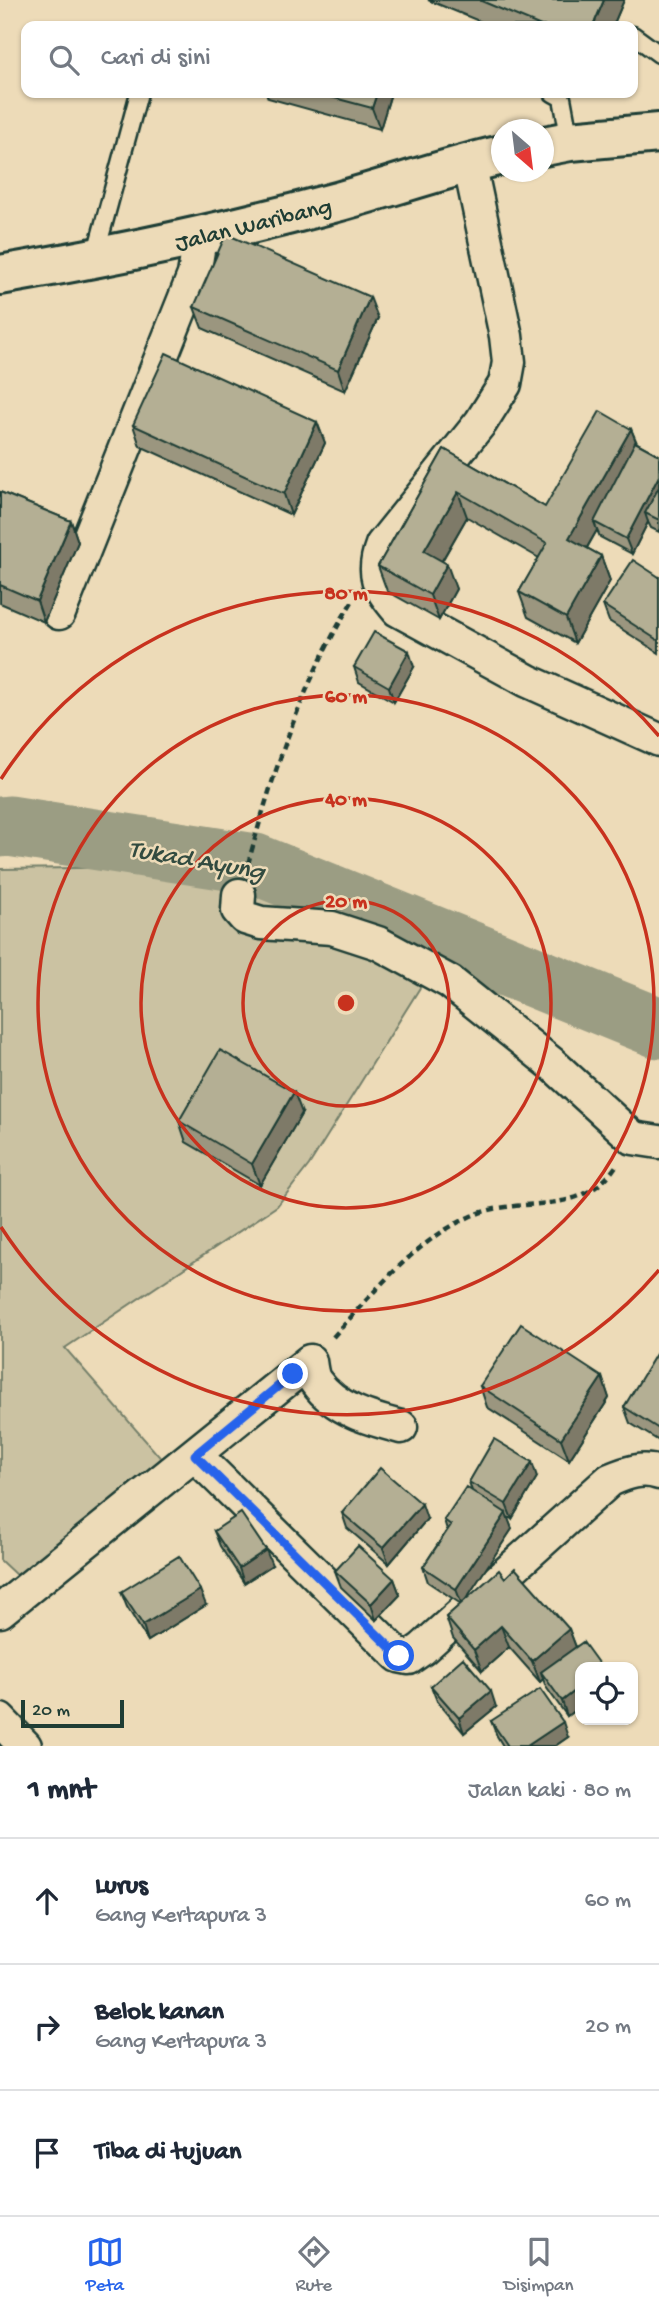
<!DOCTYPE html>
<html lang="id">
<meta charset="utf-8">
<style>
body{margin:0;font-family:"Gochi Hand",sans-serif;background:#f6f6f7;color:#1f2937}
.controls{position:absolute;right:21px;bottom:21px;display:grid;overflow:hidden;border-radius:14px;box-shadow:0 2px 5px #0004}
.controls button{width:63px;height:63px;display:grid;place-items:center;padding:0;border:0;border-bottom:2px solid #e0e1e3;background:#fff;color:#1f2937;font:35px sans-serif}
.compass{position:absolute;left:491px;top:119px;width:63px;height:63px;border-radius:50%;background:#fff;box-shadow:0 2px 5px #0004;rotate:152deg}
.scale{position:absolute;left:21px;bottom:18px;width:103px;box-sizing:border-box;padding-left:7px;border:4px solid #1f3d34;border-top:0;font-size:19px;line-height:24px;white-space:nowrap;color:#1f3d34;-webkit-text-stroke:5px #eddbb8;paint-order:stroke}
.stop{position:absolute;width:21px;height:21px;margin:-16px;border:5px solid #2563eb;border-radius:50%;background:#fff}
.stop.end{background:#2563eb;border-color:#fff;box-shadow:0 2px 7px #0008}
.list{margin:0;padding:0;list-style:none}
h2{display:flex;justify-content:space-between;align-items:center;height:91px;margin:0;padding:0 28px;font-size:30px}
h2 small{font-size:23px;font-weight:400;color:#747a83}
.list li{display:grid;grid-template-columns:46px 1fr auto;gap:21px;align-items:center;box-sizing:border-box;height:126px;padding:0 28px;border-top:2px solid #e0e1e3}
.list b{display:block;font-size:26px;white-space:nowrap}
.list p{margin:0;font-size:23px;white-space:nowrap;color:#747a83}
.list em{font-size:23px;font-style:normal;color:#747a83}
.icon{flex:none;width:38px;height:38px;fill:none;stroke:currentColor;stroke-width:2;stroke-linecap:round;stroke-linejoin:round}
.map{position:relative;flex:none;width:659px;height:1746px;overflow:hidden}
.search{position:absolute;background:#fff;box-shadow:0 2px 5px #0004;left:21px;right:21px;top:21px;height:77px;display:flex;align-items:center;gap:18px;box-sizing:border-box;padding:0 24px;border-radius:14px;color:#747a83;font-size:26px}
.sheet{height:469px;background:#fff}
nav{display:flex;justify-content:space-around;align-items:center;box-sizing:border-box;height:98px;border-top:2px solid #e0e1e3;background:#fff;font-size:19px;color:#747a83}
nav a{display:grid;justify-items:center;gap:4px}
nav .on{color:#2563eb}
.map>svg:first-child{display:block}
.green{fill:#cbc2a2;stroke:#75806b;stroke-width:2}
.lines{fill:none;stroke-linecap:round;stroke-linejoin:round}
.river{stroke:#9b9d83;stroke-width:61}
.lane-casing{stroke:#1f3d34;stroke-width:21}
.street-casing{stroke:#1f3d34;stroke-width:37}
.secondary-casing{stroke:#1f3d34;stroke-width:44}
.path{stroke:#1f3d34;stroke-width:4.5;stroke-dasharray:7 5;stroke-linecap:butt}
.lane{stroke:#eddbb8;stroke-width:16}
.street{stroke:#eddbb8;stroke-width:32}
.secondary{stroke:#eddbb8;stroke-width:38}
.wall{fill:#9b967f;stroke:#1f3d34;stroke-width:2}
.shaded-wall{fill:#7e7a68;stroke:#1f3d34;stroke-width:2}
.building{fill:#b4af94;stroke:#1f3d34;stroke-width:2}
.route{stroke:#2563eb;stroke-width:9}
.ring{fill:none;stroke:#c8321e;stroke-width:3.5}
.labels{text-anchor:middle;stroke-width:5;stroke-linejoin:round;paint-order:stroke}
.street-label{font-size:24px;fill:#1f3d34;stroke:#eddbb8}
.water-label{font-size:26px;font-style:italic;fill:#324b40;stroke:#eddbb8}
.centre{fill:#c8321e;stroke:#eddbb8;stroke-width:3.5}
.ring-label{font-size:21px;text-anchor:middle;font-weight:bold;fill:#c8321e;stroke:#eddbb8;stroke-width:5;stroke-linejoin:round;paint-order:stroke}
</style>
<div class="map">
<svg width="659" height="1746" viewBox="0 0 659 1746">
<rect width="100%" height="100%" fill="#eddbb8"/>
<filter id="ink" filterUnits="userSpaceOnUse"><feTurbulence type="fractalNoise" baseFrequency=".0143" numOctaves="2"/><feDisplacementMap in="SourceGraphic" scale="14" xChannelSelector="R" yChannelSelector="G"/><feConvolveMatrix kernelMatrix="1 2 1 2 8 2 1 2 1" color-interpolation-filters="sRGB"/></filter>
<g filter="url(#ink)">
<path class="green" d="M154,867L259,894L384,955L421,986L309,1165L277,1206L65,1348L165,1463L18,1577L0,1560V869Z"/>
<g class="lines">
<path class="river" d="M0,827L9,826L255,864L659,1028"/>
<defs>
<path id="lane" d="M633,35L659,54
M553,93L562,98L570,141
M95,256L139,93"/>
<path id="street" d="M469,162L506,336L509,362L505,384L481,422L382,545C371,574 378,587 398,610L528,681L659,740
M59,613L194,275L200,238
M239,895L238,910L245,918L261,923L332,928L378,943L450,982L551,1063L633,1138L659,1142
M195,1455L399,1656L409,1658L422,1649L610,1480C626,1473 642,1467 659,1473
M0,1611L310,1361C311,1368 312,1377 316,1382C336,1410 370,1419 401,1427
M0,1720L25,1746"/>
<path id="secondary" d="M544,146L570,141L659,133
M0,275C112,256 222,233 333,203C389,188 444,168 502,155"/>
</defs>
<use href="#lane" class="lane-casing"/>
<use href="#street" class="street-casing"/>
<use href="#secondary" class="secondary-casing"/>
<path class="path" d="M248,864C273,772 303,681 353,600
M333,1337C374,1292 413,1243 469,1217C522,1193 578,1221 616,1166"/>
<use href="#lane" class="lane"/>
<use href="#street" class="street"/>
<use href="#secondary" class="secondary"/>
</g>
<path class="wall" d="M428,0H624L613,26H491Z
M266,93H391L380,129L268,98Z
M194,307L378,318L345,391L202,328Z
M317,422L325,443L291,515L140,446L133,425Z
M631,429L637,443L659,455V532L651,528L648,522L632,554L600,537L597,530L587,548L601,556L610,581L575,643L528,617L519,592L539,558L467,517L442,561L456,589L439,620L387,591L378,566L444,449L545,507Z
M0,492L71,521L78,542L44,622L0,603Z
M659,577V653L609,621L603,605Z
M354,667H414L394,702L359,682Z
M302,1113L260,1185L186,1142L179,1121Z
M659,1355V1441L630,1423L624,1407Z
M602,1377L609,1398L569,1460L487,1407L480,1386Z
M537,1477L512,1519L507,1517L512,1529L465,1600L505,1578L569,1629L576,1647L580,1667V1706L567,1716L546,1687L543,1679L540,1682L509,1647L482,1671L453,1638L446,1617L461,1604L428,1582L423,1567L447,1530L444,1520L472,1491L469,1482Z
M342,1513L427,1519L389,1564L347,1528Z
M214,1531L272,1565L244,1583L220,1546Z
M335,1571L394,1579L400,1595L376,1620L341,1587Z
M121,1592L206,1605L148,1641L127,1607Z
M431,1686L496,1707L464,1733L437,1701Z
M491,1721L568,1737L555,1746H503L497,1736Z"/>
<path class="shaded-wall" d="M604,0H624L613,26H593Z
M377,93H391L380,129L372,108Z
M370,297L378,318L345,391L338,370Z
M317,422L325,443L291,515L284,494Z
M631,429L641,454L594,522L597,530L578,563L569,538Z
M659,476V502L645,513L648,522L632,554L626,539Z
M458,492L467,517L433,576L424,551Z
M71,521L78,542L44,622L37,601Z
M601,556L610,581L575,643L566,618Z
M447,564L456,589L439,620L430,595Z
M409,651L414,667L394,702L389,687Z
M294,1092L302,1113L260,1185L252,1164Z
M602,1377L609,1398L569,1460L561,1439Z
M532,1462L537,1477L512,1519L506,1504Z
M422,1504L427,1519L389,1564L383,1548Z
M506,1513L512,1529L462,1605L456,1589Z
M266,1550L272,1565L244,1583L239,1568Z
M394,1579L400,1595L376,1620L371,1604Z
M200,1590L206,1605L148,1641L143,1625Z
M501,1626L509,1647L482,1671L474,1650Z
M569,1629L577,1650L541,1672L543,1679L540,1682L532,1661Z
M580,1687V1706L567,1716L562,1701Z
M491,1691L496,1707L464,1733L459,1718Z
M563,1722L568,1737L555,1746H527Z"/>
<path class="building" d="M479,0H604L593,26H541Z
M276,23L289,26H275Z
M316,93H377L372,108Z
M226,234L370,297L338,370L194,307Z
M166,353L317,422L284,494L133,425Z
M600,411L631,429L569,538L601,556L566,618L519,592L547,543L458,492L424,551L447,564L430,595L378,566L444,449L545,507Z
M635,442L659,455V476L626,539L594,522Z
M659,487V520L645,513Z
M0,492L71,521L37,601L0,585Z
M633,560L659,577V641L603,605Z
M374,632L409,651L389,687L354,667Z
M220,1050L294,1092L252,1164L179,1121Z
M521,1324L602,1377L561,1439L480,1386Z
M656,1354L659,1355V1429L624,1407Z
M494,1439L532,1462L506,1504L469,1482Z
M380,1468L422,1504L383,1548L342,1513Z
M466,1487L506,1513L456,1589L423,1567L451,1525L444,1520Z
M241,1513L266,1550L239,1568L214,1531Z
M358,1546L394,1579L371,1604L335,1571Z
M179,1556L200,1590L143,1625L121,1592Z
M515,1568L569,1629L532,1661L501,1626L474,1650L446,1617L499,1570L505,1578Z
M583,1642L601,1667H580V1687L562,1701L541,1672Z
M463,1658L491,1691L459,1718L431,1686Z
M540,1689L563,1722L527,1746H508L491,1721Z"/>
</g>
<g class="lines" filter="url(#ink)">
<path class="route" d="M293,1374L195,1455L399,1656"/>
</g>
<g class="ring">
<circle cx="346" cy="1003" r="103"/>
<circle cx="346" cy="1003" r="205"/>
<circle cx="346" cy="1003" r="308"/>
<path d="M659 1270A411 411 0 0 1 1 1227M1 779A411 411 0 0 1 659 736"/>
</g>
<g class="labels">
<g class="street-label">
<text transform="translate(253 223) rotate(-14)" y="8">Jalan Waribang</text>
</g>
<g class="water-label">
<text transform="translate(197 858) rotate(10)" y="9">Tukad Ayung</text>
</g>
</g>
<circle cx="346" cy="1003" r="10" class="centre"/>
<g class="ring-label">
<text x="346" y="599">80 m</text>
<text x="346" y="702">60 m</text>
<text x="346" y="805">40 m</text>
<text x="346" y="907">20 m</text>
</g>
</svg>
<div class="controls">
<button><svg class="icon" aria-label="locate" viewBox="0 0 24 24"><circle cx="12" cy="12" r="6"/><path d="M12 2v4M12 18v4M2 12h4M18 12h4"/></svg></button>
</div>
<svg class="compass" viewBox="-18 -18 36 36"><path d="M0-13l5 13h-10z" fill="#e53935"/><path d="M0 13l5-13h-10z" fill="#747a83"/></svg>
<div class="scale">20 m</div>
<div class="stop" style="left:399px;top:1656px"></div>
<div class="stop end" style="left:293px;top:1374px"></div>
<div class="search"><svg class="icon" aria-label="search" viewBox="0 0 24 24"><circle cx="10" cy="10" r="6"/><path d="M15 15l6 6"/></svg>Cari di sini</div>
</div>
<section class="sheet">
<h2>1 mnt<small>Jalan kaki · 80 m</small></h2>
<ul class="list">
<li><svg class="icon" aria-label="ahead" viewBox="0 0 24 24"><path d="M12 20V5M6 11l6-6 6 6"/></svg><div><b>Lurus</b><p>Gang Kertapura 3</p></div><em>60 m</em></li>
<li><svg class="icon" aria-label="right" viewBox="0 0 24 24"><path d="M7 20v-9h11M14 6l5 5-5 5"/></svg><div><b>Belok kanan</b><p>Gang Kertapura 3</p></div><em>20 m</em></li>
<li><svg class="icon" aria-label="arrive" viewBox="0 0 24 24"><path d="M6 21V4h12l-3 4 3 4H6"/></svg><div><b>Tiba di tujuan</b></div></li>
</ul>
</section>
<nav>
<a class="on"><svg class="icon" aria-label="map" viewBox="0 0 24 24"><path d="M3 6l6-2 6 2 6-2v14l-6 2-6-2-6 2zM9 4v14M15 6v14"/></svg>Peta</a>
<a><svg class="icon" aria-label="directions" viewBox="0 0 24 24"><path d="M12 3l9 9-9 9-9-9zM9 14v-3h6M13 9l2 2-2 2"/></svg>Rute</a>
<a><svg class="icon" aria-label="saved" viewBox="0 0 24 24"><path d="M7 4h10v16l-5-4-5 4z"/></svg>Disimpan</a>
</nav>
